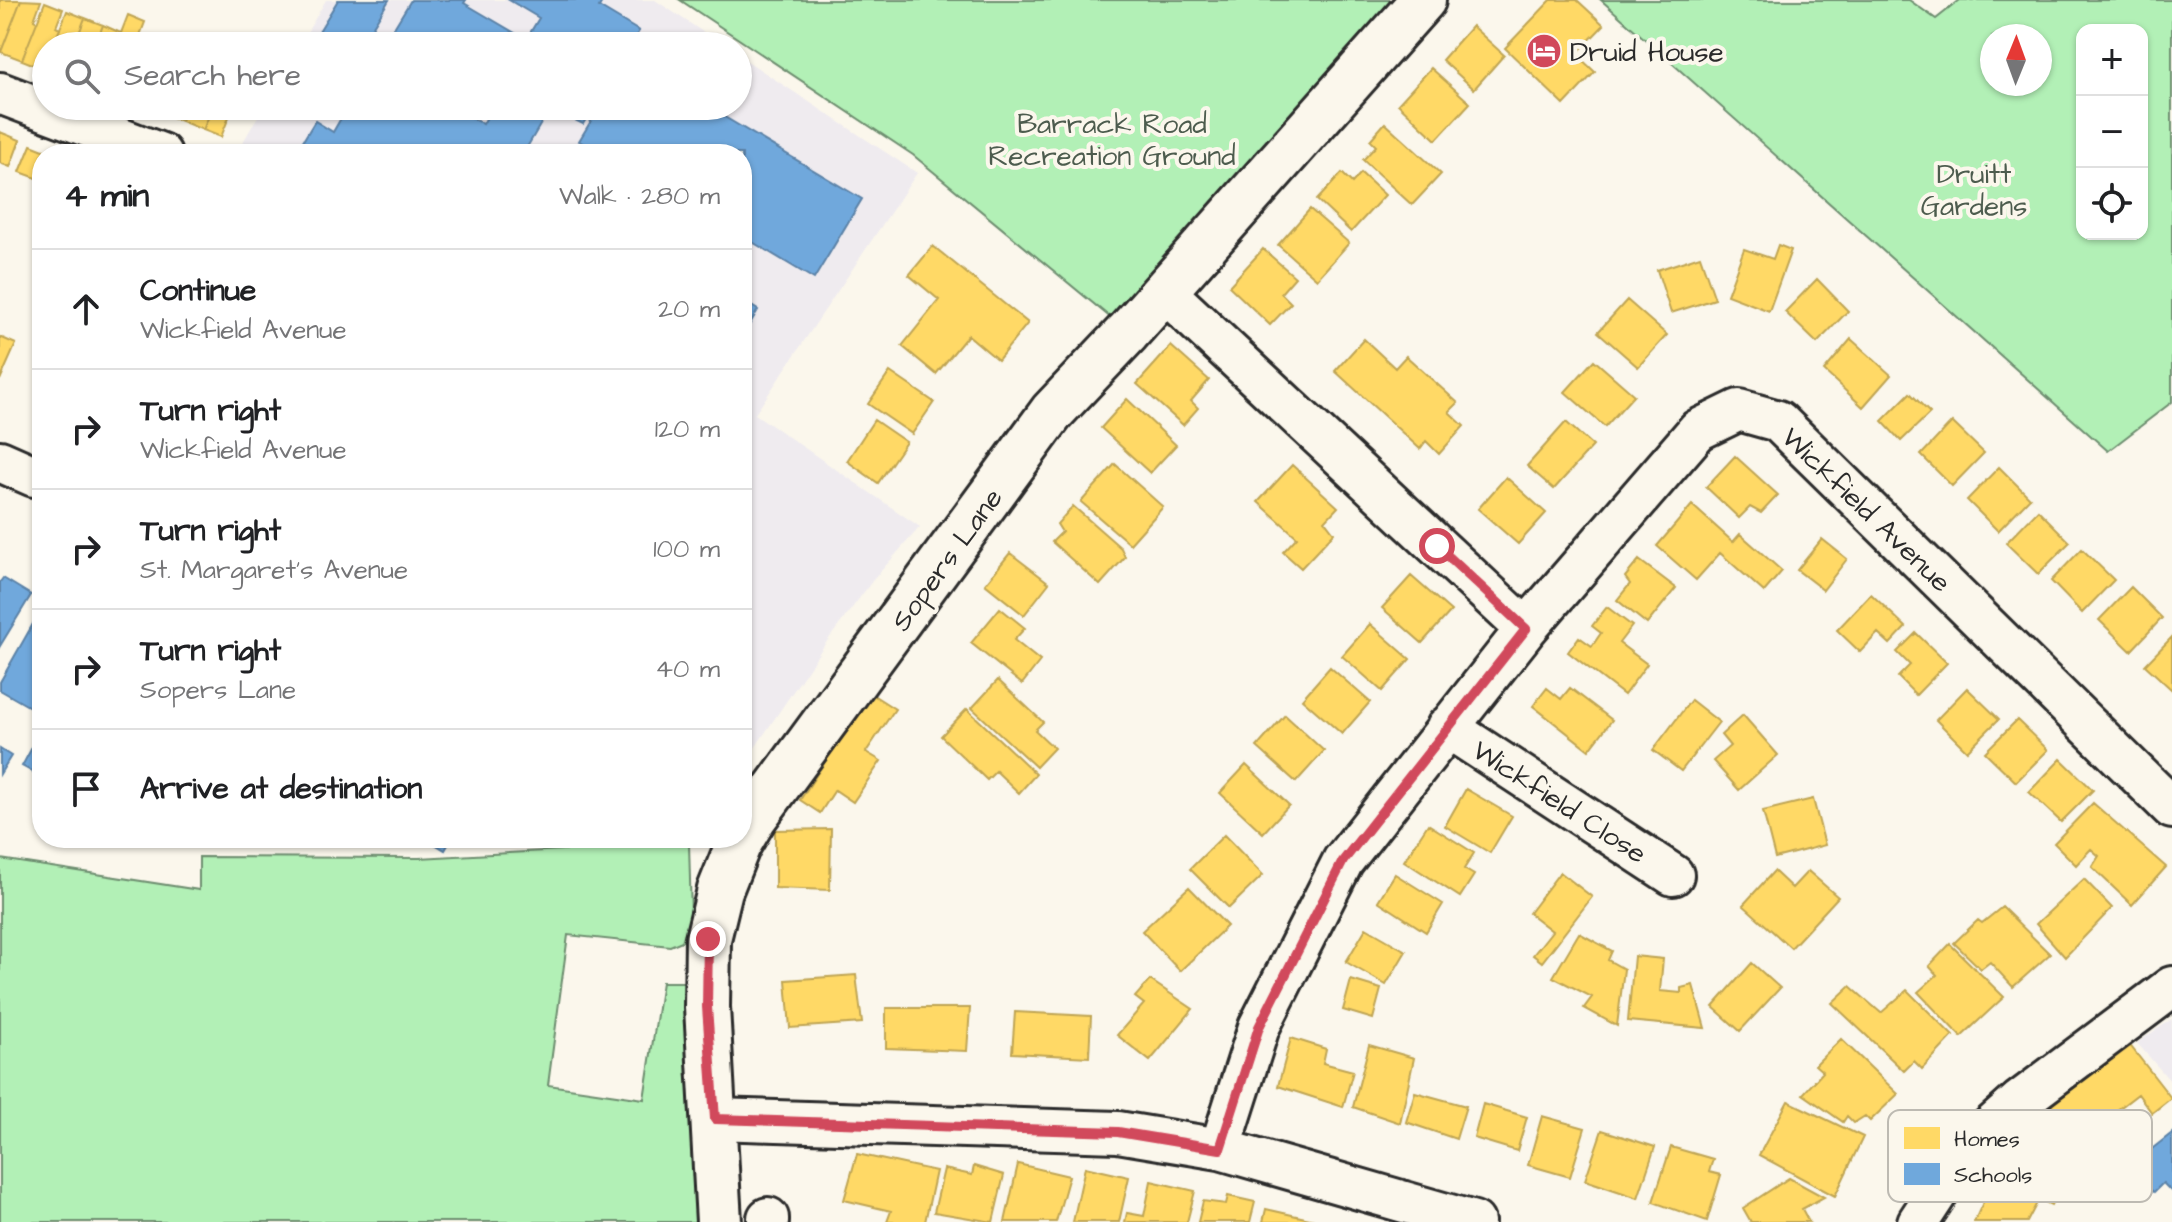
<!DOCTYPE html>
<meta charset="utf-8">
<style>
body{margin:0;font-family:"Architects Daughter",sans-serif;background:#f2f2f2;color:#202124}
.controls{position:absolute;right:24px;top:24px;display:grid;overflow:hidden;border-radius:16px;box-shadow:0 2px 6px #0004}
.controls button{width:72px;height:72px;display:grid;place-items:center;padding:0;border:0;border-bottom:2px solid #e0e0e0;background:#fff;color:#202124;font:40px sans-serif}
.compass{position:absolute;left:1980px;top:24px;width:72px;height:72px;border-radius:50%;background:#fff;box-shadow:0 2px 6px #0004;rotate:1deg}
.stop{position:absolute;width:24px;height:24px;margin:-18px;border:6px solid #d1495b;border-radius:50%;background:#fff}
.stop.end{background:#d1495b;border-color:#fff;box-shadow:0 2px 8px #0008}
.list{margin:0;padding:0;list-style:none}
h2{display:flex;justify-content:space-between;align-items:center;height:104px;margin:0;padding:0 32px;font-size:34px}
h2 small{font-size:26px;font-weight:400;color:#757577}
.list li{display:grid;grid-template-columns:52px 1fr auto;gap:24px;align-items:center;box-sizing:border-box;height:120px;padding:0 32px;border-top:2px solid #e0e0e0}
.list b{display:block;font-size:30px;white-space:nowrap}
.list p{margin:0;font-size:26px;white-space:nowrap;color:#757577}
.list em{font-size:26px;font-style:normal;color:#757577}
.icon{flex:none;width:44px;height:44px;fill:none;stroke:currentColor;stroke-width:2;stroke-linecap:round;stroke-linejoin:round}
.map{position:relative;flex:none;width:2172px;height:1222px;overflow:hidden}
.search{position:absolute;background:#fff;box-shadow:0 2px 6px #0004;left:32px;top:32px;width:720px;height:88px;display:flex;align-items:center;gap:20px;box-sizing:border-box;padding:0 28px;border-radius:44px;color:#757577;font-size:30px}
.panel{position:absolute;background:#fff;box-shadow:0 2px 6px #0004;left:32px;top:144px;width:720px;height:704px;border-radius:32px}
.map>svg:first-child{display:block}
.built{fill:#efebef}
.green{fill:#b2f0b6;stroke:#6e8e70;stroke-width:2;fill-rule:evenodd}
.homes{fill:#ffd966;stroke:#bfa554;stroke-width:2}
.schools{fill:#6fa8dc;stroke:#5b82a7;stroke-width:2}
.lines{fill:none;stroke-linecap:round;stroke-linejoin:round}
.street-casing{stroke:#2b2b2b;stroke-width:46}
.secondary-casing{stroke:#2b2b2b;stroke-width:50}
.street{stroke:#fbf7ec;stroke-width:40}
.secondary{stroke:#fbf7ec;stroke-width:44}
.route{stroke:#d1495b;stroke-width:10}
.labels{text-anchor:middle;stroke-width:8;stroke-linejoin:round;paint-order:stroke}
.poi-label{font-size:28px;fill:#2b2b2b;stroke:#fbf7ec;text-anchor:start}
.park-label{font-size:28px;fill:#4d5c4e;stroke:#fbf7ec}
.street-label{font-size:28px;fill:#2b2b2b;stroke:#fbf7ec}
.key{fill:#fbf7ec;stroke:#bdbab2;stroke-width:2}
.key-label{font-size:22px;fill:#2b2b2b}
</style>
<div class="map">
<svg width="2172" height="1222" viewBox="0 0 2172 1222">
<rect width="100%" height="100%" fill="#fbf7ec"/>
<filter id="ink" filterUnits="userSpaceOnUse"><feTurbulence type="fractalNoise" baseFrequency=".0125" numOctaves="2"/><feDisplacementMap in="SourceGraphic" scale="16" xChannelSelector="R" yChannelSelector="G"/><feConvolveMatrix kernelMatrix="1 2 1 2 8 2 1 2 1" color-interpolation-filters="sRGB"/></filter>
<g filter="url(#ink)">
<path class="built" d="M326,0H655L724,46H299Z
M738,55L917,173L755,414L920,527L873,580L825,644L742,767V154H236L264,106H738Z
M2172,1019V1083L2137,1043Z"/>
<path class="green" d="M680,0H1423L1128,332L913,155Z
M1601,0H1909L1936,19L1960,0H2172V402L2108,451ZM2142,30V234H2082V30ZM1992,36H2040V84H1992Z
M689,843L691,916L682,941L670,946L568,935L548,1085L644,1099L662,982H692L701,1152L695,1222H0V859L199,890V857L419,858Z"/>
<path class="homes" d="M0,0H21L1,52H0Z
M21,0L41,1L34,20L37,22L22,60L1,52Z
M1551,0H1577L1604,25L1576,54L1595,72L1564,105L1505,48Z
M45,2L63,9L56,27L60,29L53,46H46L45,69L22,60Z
M67,11L85,18L74,46H53Z
M128,15L145,22L136,46H116Z
M85,18L103,25L95,46H74Z
M103,25L121,33L116,46H95Z
M1472,26L1504,55L1474,89L1442,60Z
M1431,68L1470,103L1436,140L1398,104Z
M161,106H187L181,121L159,112Z
M187,106H213L203,130L181,121Z
M213,106H239L236,114L231,112L221,137L203,130Z
M1385,123L1441,174L1412,205L1363,160L1376,146L1370,140Z
M0,132L20,140L10,167L0,163Z
M31,145L54,154H42V180L20,172Z
M1342,173L1352,183L1361,173L1385,195L1351,232L1317,200Z
M1310,209L1349,243L1317,279L1278,245Z
M1778,245L1791,250L1769,311L1727,295L1744,249L1773,259Z
M933,246L1028,323L998,360L968,335L936,374L902,346L939,300L909,275Z
M1263,249L1295,277L1281,293L1291,303L1270,325L1229,286Z
M1700,256L1715,299L1671,313L1657,270Z
M1817,279L1848,311L1817,343L1785,312Z
M1627,300L1667,335L1638,367L1598,332Z
M0,337L16,344L0,380Z
M1364,339L1395,368L1406,356L1458,403L1449,412L1464,426L1439,454L1426,441L1420,449L1335,371Z
M1851,339L1891,375L1863,407L1824,371Z
M1171,346L1209,380L1191,401L1198,408L1183,425L1137,384Z
M1594,360L1634,395L1605,427L1565,392Z
M890,372L934,402L912,434L868,404Z
M1910,393L1930,413L1901,441L1882,421Z
M1127,399L1176,445L1150,473L1101,428Z
M874,420L906,442L878,483L847,461Z
M1566,422L1593,446L1554,489L1527,466Z
M1952,422L1984,453L1952,486L1921,455Z
M1735,456L1778,495L1761,513L1750,507L1739,518L1706,487Z
M1115,464L1163,507L1130,544L1081,502Z
M1292,465L1338,507L1325,521L1334,533L1301,568L1283,552L1297,537L1258,502Z
M1999,467L2030,498L1998,531L1967,500Z
M1506,477L1546,513L1518,544L1478,509Z
M1692,505L1733,542L1740,534L1782,571L1764,592L1720,553L1696,580L1657,546Z
M1073,506L1121,548L1125,557L1100,585L1052,542L1062,532L1057,524Z
M2038,510L2070,542L2038,574L2006,543Z
M1822,539L1847,559L1823,590L1797,570Z
M2082,549L2114,580L2082,613L2051,581Z
M1010,553L1049,583L1024,615L985,584Z
M1639,560L1676,588L1647,624L1617,600L1630,584L1625,577Z
M1411,576L1451,611L1422,643L1382,608Z
M2131,587L2162,618L2131,651L2099,620Z
M1871,594L1906,627L1890,644L1878,633L1860,652L1837,630Z
M1607,607L1632,626L1619,643L1647,664L1624,695L1568,652L1579,637L1592,646L1601,633L1592,626Z
M1000,608L1025,628L1014,640L1040,661L1022,684L971,643Z
M1370,624L1410,659L1382,691L1342,656Z
M1916,633L1947,663L1916,695L1898,677L1910,665L1897,652Z
M2172,637V690L2145,665Z
M1330,667L1370,702L1342,734L1302,699Z
M998,680L1043,722L1035,730L1054,748L1036,767L972,708Z
M1547,688L1561,699L1570,688L1612,720L1589,750L1533,706Z
M1967,688L1999,719L1967,751L1936,720Z
M870,693L895,709L866,752L881,761L853,802L835,790L820,813L800,800Z
M1691,700L1719,722L1681,771L1653,750Z
M967,709L1036,774L1019,793L996,771L987,780L941,736Z
M1285,715L1324,751L1296,782L1257,747Z
M1743,715L1778,755L1739,790L1713,761L1730,746L1721,735Z
M2017,720L2048,750L2016,782L1985,752Z
M2061,759L2093,790L2061,822L2029,792Z
M1246,765L1289,805L1263,833L1220,793Z
M1466,789L1512,816L1490,853L1445,826Z
M1813,799L1825,845L1775,858L1763,811Z
M2093,803L2166,867L2132,905L2092,867L2099,856L2091,849L2076,865L2054,843Z
M1428,824L1474,853L1464,869L1474,875L1460,897L1404,861Z
M831,829L830,890L775,888V830Z
M1224,835L1263,875L1229,908L1190,869Z
M1774,871L1792,888L1808,871L1838,897L1791,948L1743,905Z
M1560,872L1592,897L1542,962L1533,955L1552,931L1529,913Z
M1395,874L1443,904L1426,932L1378,901Z
M2084,879L2112,908L2065,957L2036,924Z
M1189,887L1227,926L1180,971L1142,931Z
M2002,907L2050,954L2013,987L1990,962L1981,969L1954,943L1978,920L1982,923Z
M1366,928L1406,951L1386,985L1346,962Z
M1579,933L1612,951L1608,960L1624,969L1617,1026L1584,1008L1592,997L1553,977Z
M1950,944L2004,997L1961,1037L1918,992L1937,975L1929,966Z
M1634,956L1663,959L1660,991L1681,993V988L1693,985L1705,1028L1628,1021Z
M1752,963L1780,988L1740,1031L1713,1007Z
M856,975L862,1023L790,1028L786,980Z
M1150,980L1193,1009L1150,1061L1117,1035L1144,1004L1135,997Z
M1351,980L1381,989L1373,1019L1343,1010Z
M1850,986L1881,1013L1907,990L1953,1036L1922,1069L1914,1061L1904,1071L1832,1003Z
M886,1008H970L967,1051L886,1048Z
M1015,1012L1091,1016L1089,1057L1012,1053Z
M1291,1038L1326,1049L1323,1063L1353,1071L1343,1107L1278,1086Z
M1841,1039L1898,1094L1870,1121L1865,1116L1854,1123L1847,1116L1843,1122L1803,1094L1823,1072L1815,1065Z
M2125,1039L2171,1098L2152,1113L2138,1094L2078,1140L2047,1100Z
M1369,1045L1414,1058L1400,1123L1353,1107Z
M1415,1092L1466,1106L1456,1139L1406,1122Z
M1788,1101L1863,1137L1835,1196L1759,1155Z
M1483,1104L1527,1117L1517,1151L1474,1138Z
M1542,1116L1585,1128L1570,1177L1528,1165Z
M2035,1126L2079,1147L2051,1205L2039,1199L2027,1222H1974L1996,1174L2010,1181Z
M1602,1130L1655,1147L1638,1198L1585,1180Z
M1671,1147L1713,1159L1709,1172L1721,1175L1707,1221L1653,1202Z
M857,1154L936,1171L925,1222H887L891,1211L844,1200Z
M1018,1164L1069,1176L1056,1222H1005Z
M974,1166L1004,1175L993,1222L934,1212L944,1169L972,1175Z
M1085,1167L1129,1177L1119,1222H1073Z
M1789,1178L1824,1197L1802,1209L1809,1222H1751L1743,1208Z
M1151,1181L1195,1191L1187,1222H1125L1127,1213L1144,1216Z
M1228,1196L1255,1202L1250,1222H1198L1203,1201L1226,1204Z
M1266,1209L1314,1220L1313,1222H1263Z"/>
<path class="schools" d="M338,0H389L361,46H310Z
M411,0H466L464,3L537,46H383Z
M509,0H603L599,7L639,31L630,46H586L581,43L579,46H552L530,33L539,18Z
M348,106H453L483,124L493,106H594L583,124L550,108L523,154H295L315,121L333,132Z
M600,106H706L862,199L814,279L744,237L749,228L742,224V154H602L579,141Z
M742,300L758,310L742,337Z
M3,578L31,595L0,646V582Z
M42,608V698L35,710L0,690V682Z
M42,729V777L22,766Z
M0,749L11,756L0,774Z
M425,838H452L445,850Z
M2172,1133V1192L2163,1183L2154,1192L2126,1173L2128,1169L2137,1174L2141,1169L2134,1163Z"/>
<g class="lines">
<defs>
<path id="street" d="M0,93L161,154
M1164,291L1526,629
M0,461L34,476
M1447,727L1673,875
M715,1119L1118,1132L1220,1149L1474,1222
M1220,1149L1259,1027L1343,861L1526,629L1698,430L1739,410L1778,421L2172,808
M768,1222V1218
M1918,1222L1965,1150L2020,1101L2172,987"/>
<path id="secondary" d="M719,1222L707,1007L708,939L720,890L738,845L754,818L1052,412L1128,332L1423,0"/>
</defs>
<use href="#street" class="street-casing"/>
<use href="#secondary" class="secondary-casing"/>
<use href="#street" class="street"/>
<use href="#secondary" class="secondary"/>
</g>
</g>
<g class="lines" filter="url(#ink)">
<path class="route" d="M708,939L707,1007L715,1119L1118,1132L1220,1149L1259,1027L1343,861L1526,629L1437,546"/>
</g>
<defs>
<symbol id="hotel-disc" viewBox="-11 -11 22 22"><circle r="9.5" fill="#d1495b" stroke="#fbf7ec"/><path d="M-6-4.5h1.5V1H6V5H4.5V3h-9V5H-6ZM-4 0a1.8 1.8 0 1 1 3.6 0ZM.5 0V-2.5h3Q6-2.5 6 0Z" fill="#fff"/></symbol>
</defs>
<g fill-rule="evenodd">
<use href="#hotel-disc" x="1524" y="31" width="40" height="40"/>
</g>
<g class="labels">
<g class="poi-label">
<text x="1570" y="61">Druid House</text>
</g>
<g class="park-label">
<text x="1112" y="133">Barrack Road<tspan x="1112" dy="32">Recreation Ground</tspan></text>
<text x="1974" y="183">Druitt<tspan x="1974" dy="32">Gardens</tspan></text>
</g>
<g class="street-label">
<text transform="translate(1867 509) rotate(44)" y="10">Wickfield Avenue</text>
<text transform="translate(946 559) rotate(-54)" y="10">Sopers Lane</text>
<text transform="translate(1560 801) rotate(33)" y="10">Wickfield Close</text>
</g>
</g>
<rect x="1888" y="1110" width="264" height="92" rx="12" class="key"/>
<rect x="1904" y="1127" width="36" height="22" fill="#ffd966"/>
<rect x="1904" y="1163" width="36" height="22" fill="#6fa8dc"/>
<g class="key-label">
<text x="1954" y="1146">Homes</text>
<text x="1954" y="1182">Schools</text>
</g>
</svg>
<div class="controls">
<button>+</button>
<button>−</button>
<button><svg class="icon" aria-label="locate" viewBox="0 0 24 24"><circle cx="12" cy="12" r="6"/><path d="M12 2v4M12 18v4M2 12h4M18 12h4"/></svg></button>
</div>
<svg class="compass" viewBox="-18 -18 36 36"><path d="M0-13l5 13h-10z" fill="#e53935"/><path d="M0 13l5-13h-10z" fill="#757577"/></svg>
<div class="stop" style="left:1437px;top:546px"></div>
<div class="stop end" style="left:708px;top:939px"></div>
<div class="search"><svg class="icon" aria-label="search" viewBox="0 0 24 24"><circle cx="10" cy="10" r="6"/><path d="M15 15l6 6"/></svg>Search here</div>
<section class="panel">
<h2>4 min<small>Walk · 280 m</small></h2>
<ul class="list">
<li><svg class="icon" aria-label="ahead" viewBox="0 0 24 24"><path d="M12 20V5M6 11l6-6 6 6"/></svg><div><b>Continue</b><p>Wickfield Avenue</p></div><em>20 m</em></li>
<li><svg class="icon" aria-label="right" viewBox="0 0 24 24"><path d="M7 20v-9h11M14 6l5 5-5 5"/></svg><div><b>Turn right</b><p>Wickfield Avenue</p></div><em>120 m</em></li>
<li><svg class="icon" aria-label="right" viewBox="0 0 24 24"><path d="M7 20v-9h11M14 6l5 5-5 5"/></svg><div><b>Turn right</b><p>St. Margaret's Avenue</p></div><em>100 m</em></li>
<li><svg class="icon" aria-label="right" viewBox="0 0 24 24"><path d="M7 20v-9h11M14 6l5 5-5 5"/></svg><div><b>Turn right</b><p>Sopers Lane</p></div><em>40 m</em></li>
<li><svg class="icon" aria-label="arrive" viewBox="0 0 24 24"><path d="M6 21V4h12l-3 4 3 4H6"/></svg><div><b>Arrive at destination</b></div></li>
</ul>
</section>
</div>
